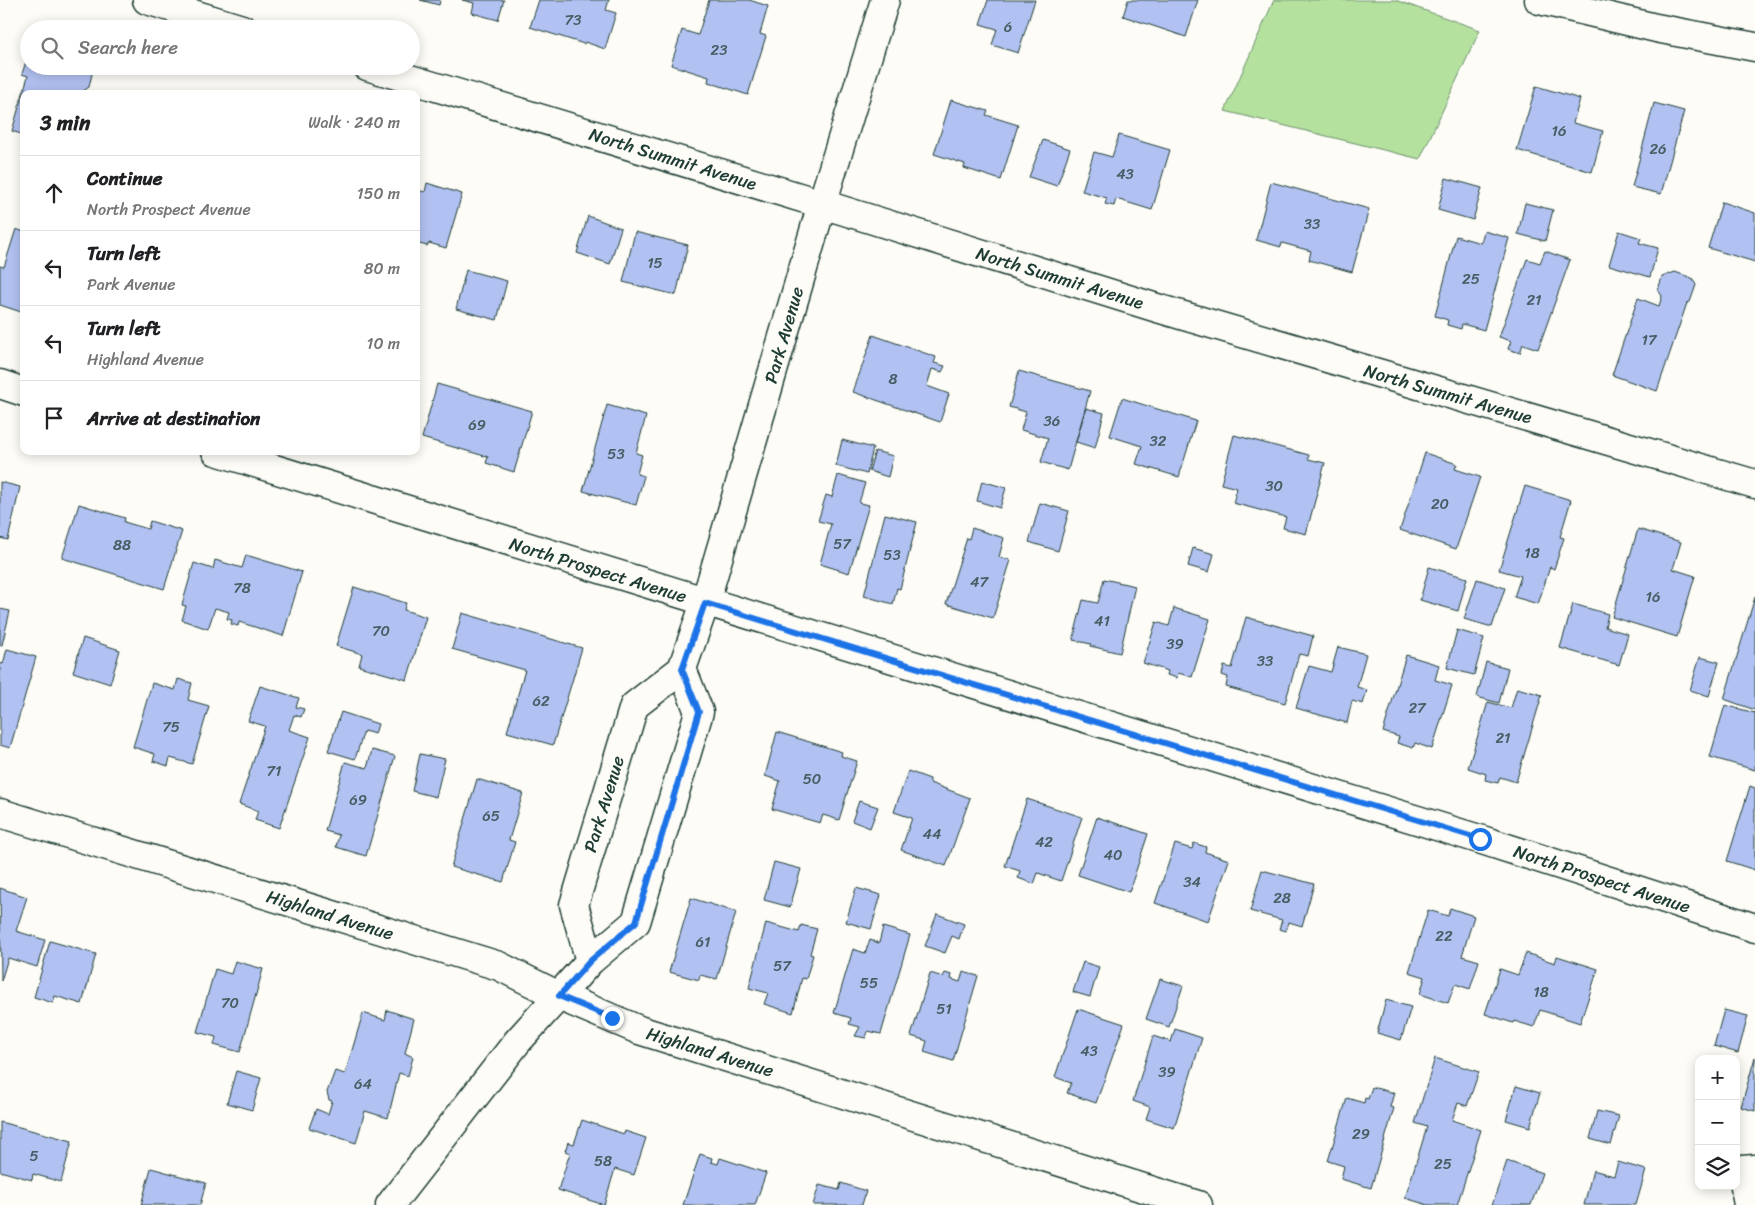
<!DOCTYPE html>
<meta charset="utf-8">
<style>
body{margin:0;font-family:Sriracha,sans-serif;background:#f2f2f2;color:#202124}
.controls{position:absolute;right:15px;bottom:15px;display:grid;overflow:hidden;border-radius:10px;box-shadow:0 2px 12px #0003}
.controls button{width:45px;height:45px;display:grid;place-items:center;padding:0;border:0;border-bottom:1px solid #e0e0e0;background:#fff;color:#202124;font:25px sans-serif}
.stop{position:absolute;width:15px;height:15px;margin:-11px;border:4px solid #1a73e8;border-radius:50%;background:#fff}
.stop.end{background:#1a73e8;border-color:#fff;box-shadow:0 1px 5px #0008}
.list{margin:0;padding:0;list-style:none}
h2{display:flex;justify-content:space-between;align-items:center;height:65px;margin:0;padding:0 20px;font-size:21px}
h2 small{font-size:16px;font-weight:400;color:#757577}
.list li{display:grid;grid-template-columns:32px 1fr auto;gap:15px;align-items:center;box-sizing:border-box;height:75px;padding:0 20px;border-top:1px solid #e0e0e0}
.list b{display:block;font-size:19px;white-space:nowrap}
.list p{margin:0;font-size:16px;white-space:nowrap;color:#757577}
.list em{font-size:16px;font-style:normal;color:#757577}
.icon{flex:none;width:28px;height:28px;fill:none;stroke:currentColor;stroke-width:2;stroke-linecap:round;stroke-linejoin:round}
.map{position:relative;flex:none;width:1755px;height:1205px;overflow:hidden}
.search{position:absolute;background:#fff;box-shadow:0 2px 12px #0003;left:20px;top:20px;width:400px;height:55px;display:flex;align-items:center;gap:12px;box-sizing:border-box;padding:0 18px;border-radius:28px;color:#757577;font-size:19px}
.panel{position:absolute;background:#fff;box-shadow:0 2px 12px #0003;left:20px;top:90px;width:400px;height:365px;border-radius:10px}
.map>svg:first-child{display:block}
.green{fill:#b5e19f;stroke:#6a8f6a}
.building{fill:#b1c1f1;stroke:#1f3d34}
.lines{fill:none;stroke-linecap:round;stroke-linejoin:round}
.minor-casing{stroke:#1f3d34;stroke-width:31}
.minor{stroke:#fdfcf7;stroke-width:28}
.route{stroke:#1a73e8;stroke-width:6}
.labels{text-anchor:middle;stroke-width:4;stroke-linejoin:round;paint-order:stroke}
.number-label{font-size:15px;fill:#445e63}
.street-label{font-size:18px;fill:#1f3d34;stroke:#fdfcf7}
</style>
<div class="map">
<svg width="1755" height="1205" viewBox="0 0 1755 1205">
<rect width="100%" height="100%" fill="#fdfcf7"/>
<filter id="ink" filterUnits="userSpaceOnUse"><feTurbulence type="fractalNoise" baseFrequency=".02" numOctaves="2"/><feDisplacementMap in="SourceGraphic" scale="10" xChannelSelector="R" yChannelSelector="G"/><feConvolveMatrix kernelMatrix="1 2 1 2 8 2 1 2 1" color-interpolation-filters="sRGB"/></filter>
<g filter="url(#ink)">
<path class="green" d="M1274,0H1395L1480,30L1420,159L1225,111Z"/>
<path class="building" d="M420,0H440L439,5Z
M462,0H504L498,20L472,13L474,3Z
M539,0H609L606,10L616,13L605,49L585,42L584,44L530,27Z
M709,0H749L768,6L760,34L766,36L748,95L708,82L709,77L671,65L682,30L698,35Z
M988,0H1035L1018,53L992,45L997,29L980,24Z
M1128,0H1198L1186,37L1123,16Z
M28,55L29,66H87L92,74L89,87L79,94H24V135L12,131L28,76L22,74Z
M1536,86L1580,99L1573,123L1603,131L1592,172L1517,150Z
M951,100L988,111L986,115L1018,125L1001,180L964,168L965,164L934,154Z
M1654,103L1684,111L1661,194L1632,187Z
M1119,135L1170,150L1152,210L1116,199L1114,206L1105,204L1107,198L1082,191L1094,152L1112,157Z
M1043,140L1070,149L1057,186L1029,177Z
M1446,178L1482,188L1473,220L1438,210Z
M1271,182L1369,209L1352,272L1309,260L1311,251L1282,243L1281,247L1256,240Z
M427,183L462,194L446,248L429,243L427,246L416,243V190L425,192Z
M1722,202L1755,213V262L1708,248Z
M1525,203L1553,210L1545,241L1518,234Z
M588,216L621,228L610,264L577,253Z
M16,229L24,232V313L0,305V266L4,267Z
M1484,231L1509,238L1484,330L1462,324L1461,329L1447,325L1448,320L1435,316L1456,236L1481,243Z
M1619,231L1641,238L1639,243L1658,248L1650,277L1609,265Z
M635,232L688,245L676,295L623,282Z
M1545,251L1570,260L1538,349L1523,344L1520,353L1508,349L1511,341L1499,337L1527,259L1540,263Z
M466,270L507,281L497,320L456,309Z
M1675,272L1692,278L1696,285L1690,302L1687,303L1657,391L1612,375L1638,298L1659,306L1662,296L1658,290L1662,277Z
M873,335L936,357L934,363L945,366L942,372L932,369L927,386L949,394L940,422L853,392Z
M1019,371L1090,391L1068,470L1041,462L1048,438L1021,430L1026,412L1009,407Z
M437,384L532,411L514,472L486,463L488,457L422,438Z
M1122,398L1196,421L1179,477L1136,464L1142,446L1110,436Z
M607,405L646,416L636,453L642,455L637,474L644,476L636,505L583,491Z
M1086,408L1104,413L1095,448L1076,442Z
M1234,435L1309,455L1308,459L1325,463L1306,534L1283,528L1286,517L1233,503L1237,488L1221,484Z
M842,440L873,448L867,474L836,466Z
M875,451L893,456L888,477L869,471Z
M1425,453L1457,464L1455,469L1480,477L1456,549L1400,530Z
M838,475L865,483L859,503L869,505L849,573L820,564L831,524L818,521L826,495L832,497Z
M982,481L1006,488L1000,508L977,501Z
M0,482L20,487L8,540L0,538Z
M1525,486L1571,500L1560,537L1564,538L1554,569L1550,567L1538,604L1514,597L1521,576L1499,570Z
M1040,503L1069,511L1058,551L1029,542Z
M79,504L125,518L124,522L148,529L150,521L182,531L164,589L62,558Z
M885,514L917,522L900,589L897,588L893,604L864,596Z
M972,528L1004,538L999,557L1011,560L993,618L946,604L967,538L969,539Z
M1638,529L1681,542L1673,569L1695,576L1677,637L1612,617Z
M1193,548L1214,554L1209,572L1188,566Z
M246,555L302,572L283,636L239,622L238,626L231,624L232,620L227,619L229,612L215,608L208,629L182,620L186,606L182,605L194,563L213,569L215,560L242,568Z
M1429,567L1467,578L1458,611L1420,600Z
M1104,579L1135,586L1120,653L1090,646L1091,644L1073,640L1083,600L1098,603Z
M1477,579L1505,588L1492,627L1464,619Z
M354,587L406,603L404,610L426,617L407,680L359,666L362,654L336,646Z
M1755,597V710L1724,699Z
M1573,604L1608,614L1605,627L1628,634L1619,665L1560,648Z
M1174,608L1210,619L1192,677L1178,673L1177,678L1167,675L1168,671L1143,663L1156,622L1169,626Z
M0,609L10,611L2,645H0Z
M462,613L582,648L553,745L507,732L525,670L452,649Z
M1246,617L1313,636L1308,656L1299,654L1285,703L1226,687L1228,677L1222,675L1224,666L1232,668Z
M1457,630L1484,638L1474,675L1447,668Z
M83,638L120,650L110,684L73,672Z
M1338,647L1366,654L1357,687L1367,690L1363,704L1352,701L1347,723L1296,708L1309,666L1331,672Z
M7,649L36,657L10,748L0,745V663L3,664Z
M1406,655L1439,665L1435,680L1452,685L1432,749L1415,743L1413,748L1397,743L1399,737L1383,732Z
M1700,657L1719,662L1709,696L1690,690Z
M1486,662L1508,668L1499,703L1477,697Z
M178,679L192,683L188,700L209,706L192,764L170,758L168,766L153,761L155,754L133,747L152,683L175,690Z
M260,686L299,698L296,707L304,709L301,717L294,715L289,730L310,737L279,828L255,820L258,811L239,804L265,726L248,721Z
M1517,688L1542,695L1516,782L1500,777L1498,783L1485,780L1486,774L1468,768L1488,702L1511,708Z
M1725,705L1755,713V770L1710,757Z
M341,712L378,724L375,734L364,731L355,759L328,751Z
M777,732L842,752L841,756L857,761L839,820L823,815L820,823L772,809L780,781L765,776Z
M372,750L395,756L366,856L336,847L339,835L325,831L345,762L367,768Z
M420,754L445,759L436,797L412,791Z
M908,771L930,779V783L970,798L946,866L901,850L912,818L894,812Z
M477,779L523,793L509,840L515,842L503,882L451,867Z
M1750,786L1755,788V870L1727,861Z
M1027,799L1082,817L1061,881L1038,873L1034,884L1018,878L1020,871L1005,866Z
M859,801L878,807L870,828L852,821Z
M1097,817L1148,834L1129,892L1078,875Z
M1194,843L1206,847L1205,852L1229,860L1208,921L1155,903L1175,844L1192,849Z
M774,862L801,869L790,907L764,900Z
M1262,870L1314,884L1302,926L1289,922L1286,931L1279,929L1282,920L1250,911Z
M0,888L27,897L16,931L45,940L37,967L8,958L1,981Z
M856,888L881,895L871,929L846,922Z
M691,898L736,912L717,979L700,975L699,980L669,972Z
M1450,908L1474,916L1462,956L1479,961L1470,989L1455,984L1448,1003L1420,994L1425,977L1409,972L1428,910L1448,916Z
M937,914L964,924L959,939L952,936L945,953L925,946Z
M766,923L799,932L801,925L817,929L810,954L813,955L806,979L802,978L793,1013L764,1004L768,993L749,988Z
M883,927L910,935L881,1034L868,1031L866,1038L855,1036L860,1027L849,1024L851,1018L834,1013L853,949L865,953L870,940L879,943Z
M50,941L96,954L82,1004L55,996L53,1003L34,997Z
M1526,953L1555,963L1557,956L1598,969L1580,1023L1540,1010L1534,1027L1514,1021L1513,1023L1485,1014L1500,969L1518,975Z
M235,961L263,969L240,1052L214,1045L216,1037L197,1032L215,969L231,974Z
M1083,962L1099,967L1090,997L1073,992Z
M963,972L978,976L953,1061L924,1052L927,1041L911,1036L930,973L943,977L945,973L952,975L951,979L960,982Z
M1160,979L1183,986L1169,1027L1146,1019Z
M1386,1000L1411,1007L1401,1040L1377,1033Z
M1078,1009L1124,1024L1096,1103L1067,1093L1071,1083L1055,1077Z
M387,1010L414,1019L405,1053L413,1057L408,1076L399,1073L388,1118L365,1111L356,1143L309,1128L316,1109L328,1114L332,1101L329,1100L327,1092L335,1071L345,1074L363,1013L385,1020Z
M1724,1010L1748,1016L1738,1053L1714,1046Z
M1175,1029L1202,1038L1174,1128L1146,1119L1150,1107L1133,1101L1153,1036L1171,1042Z
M1755,1057V1111L1741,1107Z
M1435,1058L1479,1072L1467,1106L1458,1103L1452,1120L1481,1130L1457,1205H1428L1405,1198L1427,1127L1415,1123Z
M236,1071L261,1078L252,1110L227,1103Z
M1516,1086L1540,1093L1530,1127L1506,1120Z
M1372,1087L1394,1093L1390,1107L1394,1108L1371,1188L1341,1179L1344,1166L1328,1161L1347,1098L1364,1103L1365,1098L1368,1099Z
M1597,1111L1619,1116L1611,1145L1590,1139Z
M582,1120L624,1134L625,1131L646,1138L634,1175L615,1169L604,1205L558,1190L570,1153L565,1151L568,1142L574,1144Z
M0,1122L72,1141L61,1182L33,1174L32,1180L0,1171Z
M700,1154L712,1158L711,1162L718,1164L720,1158L766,1173L755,1205H683Z
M1507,1161L1542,1173L1531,1205H1492Z
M1618,1162L1646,1170L1636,1205H1584L1593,1170L1614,1176Z
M151,1168L206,1183L200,1205H141Z
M841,1183L866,1191L862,1205H813L819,1185L839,1190Z"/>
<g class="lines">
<defs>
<path id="minor" d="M147,0L242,29
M1539,0L1656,28L1755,47
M367,66L822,204L1157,308L1755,484
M0,384L24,392
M216,451L1479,839L1755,928
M0,813L499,966L559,996L639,1030L1198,1205
M590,961L574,905L634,706L682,669L705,603L822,204L885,0
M390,1205L517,1042L590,961L636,922L699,712L682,669
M1748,1205L1742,1170L1755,1169"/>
</defs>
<use href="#minor" class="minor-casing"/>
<use href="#minor" class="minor"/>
</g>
</g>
<g class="lines" filter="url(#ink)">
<path class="route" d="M612,1018L559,996L590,961L636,922L699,712L682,669L705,603L1480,839"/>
</g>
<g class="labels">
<g class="number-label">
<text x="573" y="25">73</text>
<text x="1008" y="32">6</text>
<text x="719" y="55">23</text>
<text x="1559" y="136">16</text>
<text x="1658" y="154">26</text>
<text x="1125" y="179">43</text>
<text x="1312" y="229">33</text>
<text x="655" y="268">15</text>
<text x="1471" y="284">25</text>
<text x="1534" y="305">21</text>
<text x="1649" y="345">17</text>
<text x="893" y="384">8</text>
<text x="1052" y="426">36</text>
<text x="477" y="430">69</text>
<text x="1158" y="446">32</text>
<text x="616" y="459">53</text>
<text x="1274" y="491">30</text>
<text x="1440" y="509">20</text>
<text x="842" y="549">57</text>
<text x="122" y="550">88</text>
<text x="1532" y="558">18</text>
<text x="892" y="560">53</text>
<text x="979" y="587">47</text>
<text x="242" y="593">78</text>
<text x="1653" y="602">16</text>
<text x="1102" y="626">41</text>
<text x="381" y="636">70</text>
<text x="1175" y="649">39</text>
<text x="1265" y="666">33</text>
<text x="541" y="706">62</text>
<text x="1417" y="713">27</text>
<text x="171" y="732">75</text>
<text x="1503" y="743">21</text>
<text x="274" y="776">71</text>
<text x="812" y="784">50</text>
<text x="358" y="805">69</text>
<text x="491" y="821">65</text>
<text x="932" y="839">44</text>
<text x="1044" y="847">42</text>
<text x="1113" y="860">40</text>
<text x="1192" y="887">34</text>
<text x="1282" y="903">28</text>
<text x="1444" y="941">22</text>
<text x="703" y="947">61</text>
<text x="782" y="971">57</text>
<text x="869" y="988">55</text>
<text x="1541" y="997">18</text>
<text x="230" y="1008">70</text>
<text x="944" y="1014">51</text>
<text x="1089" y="1056">43</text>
<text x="1167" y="1077">39</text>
<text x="363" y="1089">64</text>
<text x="1361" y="1139">29</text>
<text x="34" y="1161">5</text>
<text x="603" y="1166">58</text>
<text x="1443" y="1169">25</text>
</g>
<g class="street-label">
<text transform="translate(673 159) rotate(17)" y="6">North Summit Avenue</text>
<text transform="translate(1060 278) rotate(17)" y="6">North Summit Avenue</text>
<text transform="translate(784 335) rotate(-74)" y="6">Park Avenue</text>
<text transform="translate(1448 394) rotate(16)" y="6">North Summit Avenue</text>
<text transform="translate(598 570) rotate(17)" y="6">North Prospect Avenue</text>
<text transform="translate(604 804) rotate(-73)" y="6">Park Avenue</text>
<text transform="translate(1602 879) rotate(18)" y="6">North Prospect Avenue</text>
<text transform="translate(330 915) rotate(17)" y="6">Highland Avenue</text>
<text transform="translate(710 1052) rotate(17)" y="6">Highland Avenue</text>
</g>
</g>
</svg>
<div class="controls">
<button>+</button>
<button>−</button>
<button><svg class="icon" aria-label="layers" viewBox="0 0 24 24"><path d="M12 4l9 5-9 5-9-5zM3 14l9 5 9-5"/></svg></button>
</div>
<div class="stop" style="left:1480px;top:839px"></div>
<div class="stop end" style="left:612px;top:1018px"></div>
<div class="search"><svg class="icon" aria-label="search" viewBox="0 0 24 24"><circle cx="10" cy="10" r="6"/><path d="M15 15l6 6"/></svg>Search here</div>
<section class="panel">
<h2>3 min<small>Walk · 240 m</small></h2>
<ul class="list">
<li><svg class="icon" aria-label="ahead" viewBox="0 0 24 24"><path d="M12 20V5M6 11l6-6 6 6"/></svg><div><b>Continue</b><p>North Prospect Avenue</p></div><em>150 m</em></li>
<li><svg class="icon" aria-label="left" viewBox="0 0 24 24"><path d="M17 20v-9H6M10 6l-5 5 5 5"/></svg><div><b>Turn left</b><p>Park Avenue</p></div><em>80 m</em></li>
<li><svg class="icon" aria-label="left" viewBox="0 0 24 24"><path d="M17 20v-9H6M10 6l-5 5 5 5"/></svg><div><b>Turn left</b><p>Highland Avenue</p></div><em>10 m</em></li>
<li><svg class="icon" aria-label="arrive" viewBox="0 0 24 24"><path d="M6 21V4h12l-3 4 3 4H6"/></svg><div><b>Arrive at destination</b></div></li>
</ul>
</section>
</div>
